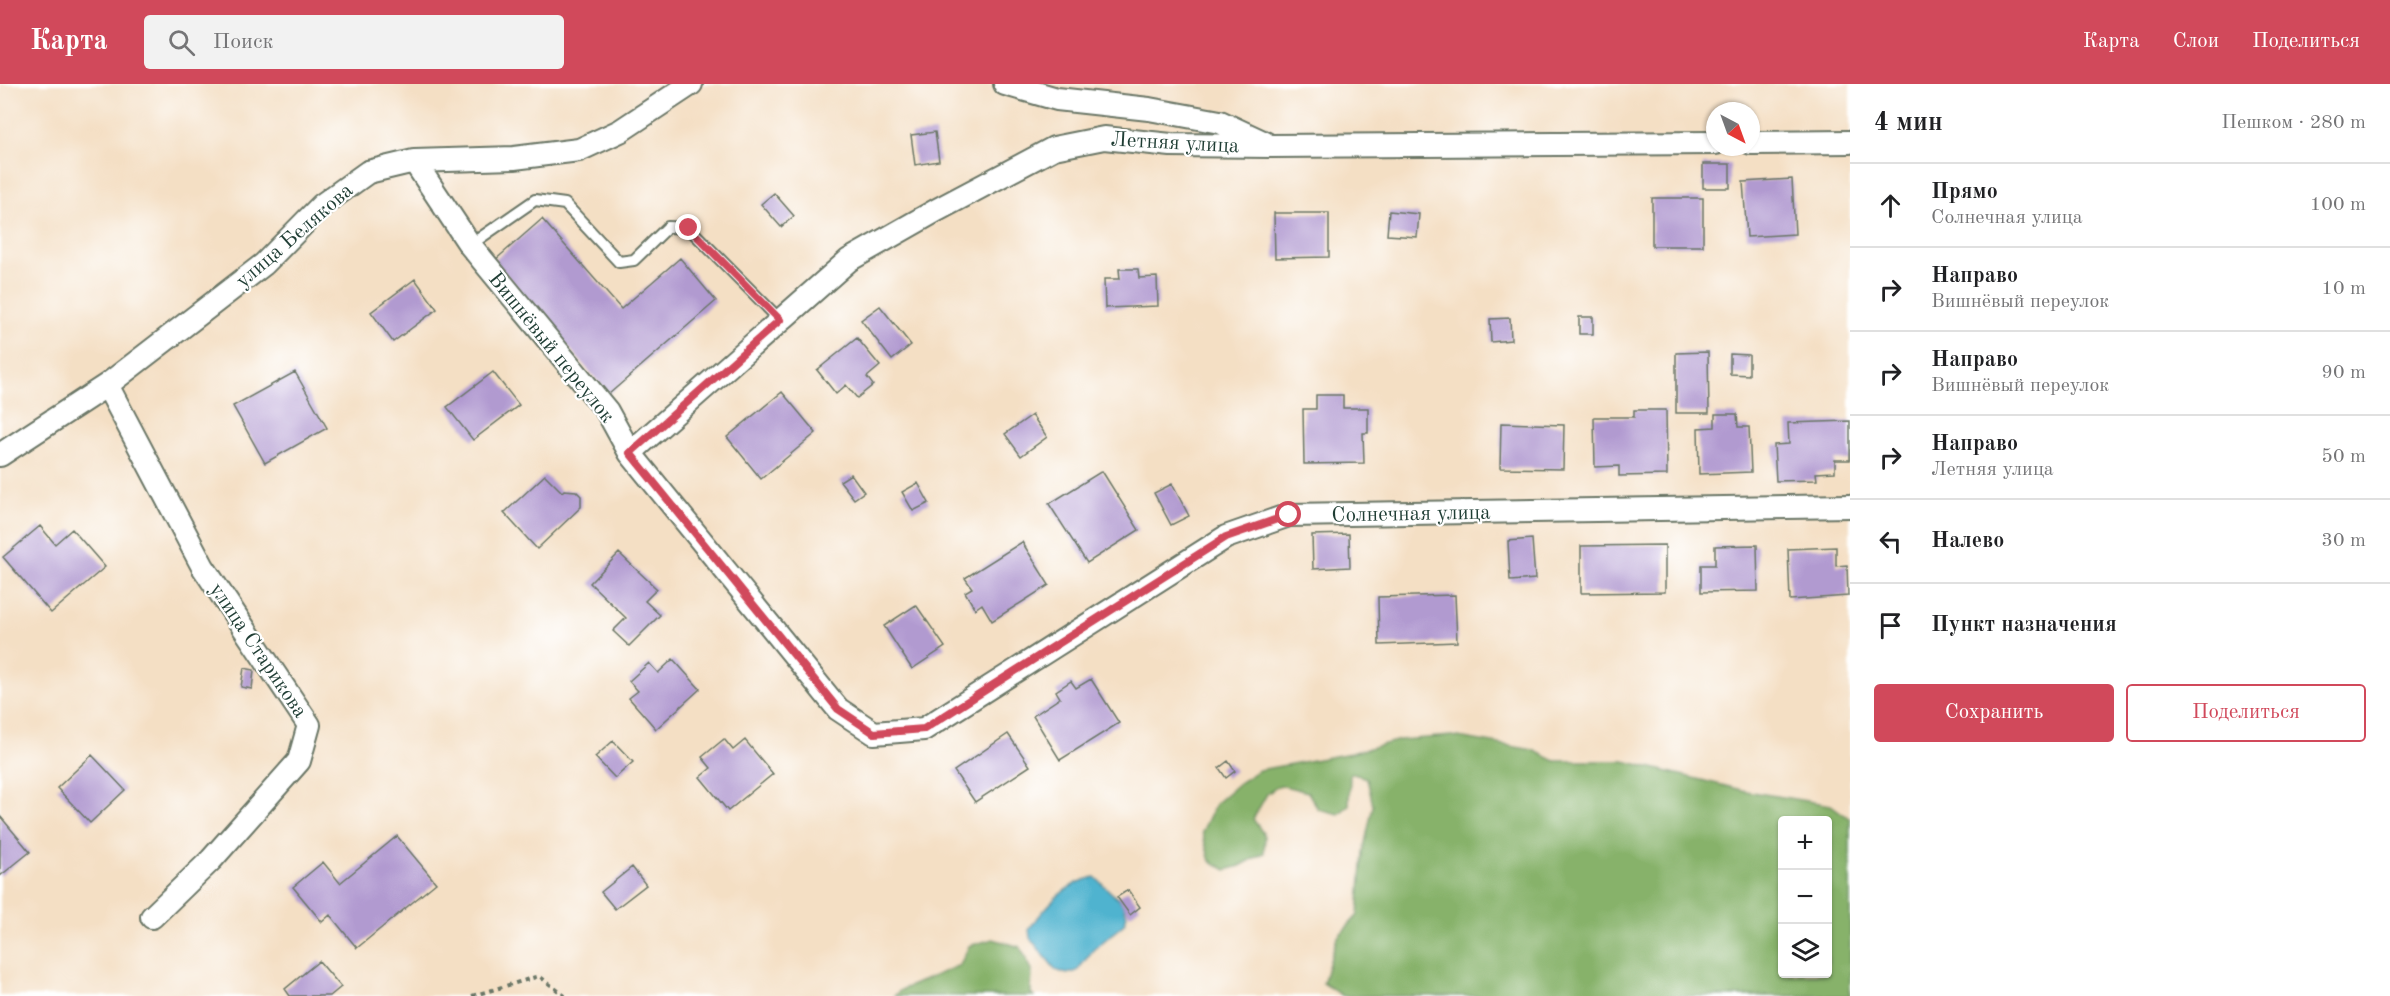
<!DOCTYPE html>
<html lang="ru">
<meta charset="utf-8">
<style>
body{margin:0;font-family:"Old Standard TT",serif;background:#f2f2f2;color:#202124}
.controls{position:absolute;right:18px;bottom:18px;display:grid;overflow:hidden;border-radius:6px;box-shadow:0 2px 4px #0004}
.controls button{width:54px;height:54px;display:grid;place-items:center;padding:0;border:0;border-bottom:2px solid #e0e0e0;background:#fff;color:#202124;font:30px sans-serif}
.compass{position:absolute;left:1706px;top:18px;width:54px;height:54px;border-radius:50%;background:#fff;box-shadow:0 2px 4px #0004;rotate:139deg}
.stop{position:absolute;width:18px;height:18px;margin:-14px;border:4px solid #d1495b;border-radius:50%;background:#fff}
.stop.end{background:#d1495b;border-color:#fff;box-shadow:0 2px 6px #0008}
.list{margin:0;padding:0;list-style:none}
h2{display:flex;justify-content:space-between;align-items:center;height:78px;margin:0;padding:0 24px;font-size:26px}
h2 small{font-size:20px;font-weight:400;color:#757577}
.list li{display:grid;grid-template-columns:39px 1fr auto;gap:18px;align-items:center;box-sizing:border-box;height:84px;padding:0 24px;border-top:2px solid #e0e0e0}
.list b{display:block;font-size:22px;white-space:nowrap}
.list p{margin:0;font-size:20px;white-space:nowrap;color:#757577}
.list em{font-size:20px;font-style:normal;color:#757577}
.actions{display:flex;gap:12px;padding:18px 24px}
.actions a{flex:1;padding:14px 0;border:2px solid #d1495b;border-radius:6px;text-align:center;font-size:21px;color:#d1495b}
.actions .main{background:#d1495b;color:#fff}
.icon{flex:none;width:33px;height:33px;fill:none;stroke:currentColor;stroke-width:2;stroke-linecap:round;stroke-linejoin:round}
.map{position:relative;flex:none;width:1850px;height:912px;overflow:hidden}
header{display:flex;align-items:center;gap:36px;box-sizing:border-box;height:84px;padding:0 30px;background:#d1495b;color:#fff}
header strong{font-size:28px}
nav{display:flex;gap:33px;margin-inline-start:auto;font-size:21px}
.search{width:420px;height:54px;background:#f2f2f2;display:flex;align-items:center;gap:15px;box-sizing:border-box;padding:0 21px;border-radius:6px;color:#757577;font-size:22px}
main{display:flex}
aside{flex:1;background:#fff}
.map>svg:first-child{display:block}
.forest{fill:#87b26a;stroke:#53784f;stroke-width:1.5;fill-rule:evenodd}
.water{fill:#50b3cf;stroke:#387882;stroke-width:1.5}
.building{fill:#b19ad0}
.lines{fill:none;stroke-linecap:round;stroke-linejoin:round}
.lane-casing{stroke:#6a7666;stroke-width:14}
.street-casing{stroke:#6a7666;stroke-width:26}
.path{stroke:#6a7666;stroke-width:4;stroke-dasharray:4.5 4.5;stroke-linecap:butt}
.lane{stroke:#fff;stroke-width:10}
.street{stroke:#fff;stroke-width:22}
.route{stroke:#d1495b;stroke-width:8}
.labels{text-anchor:middle;stroke-width:4.5;stroke-linejoin:round;paint-order:stroke}
.street-label{font-size:21px;fill:#1f3d34;stroke:#fff}
</style>
<header>
<strong>Карта</strong>
<div class="search"><svg class="icon" aria-label="search" viewBox="0 0 24 24"><circle cx="10" cy="10" r="6"/><path d="M15 15l6 6"/></svg>Поиск</div>
<nav><a>Карта</a><a>Слои</a><a>Поделиться</a></nav>
</header>
<main>
<div class="map">
<svg width="1850" height="912" viewBox="0 0 1850 912">
<rect width="100%" height="100%" fill="#fff"/>
<filter id="ink" filterUnits="userSpaceOnUse"><feTurbulence type="fractalNoise" baseFrequency=".0167" numOctaves="2"/><feDisplacementMap in="SourceGraphic" scale="12" xChannelSelector="R" yChannelSelector="G"/><feConvolveMatrix kernelMatrix="1 2 1 2 8 2 1 2 1" color-interpolation-filters="sRGB"/></filter>
<filter id="wash" filterUnits="userSpaceOnUse"><feTurbulence type="fractalNoise" baseFrequency=".008" numOctaves="4" result="noise"/><feDisplacementMap in="SourceGraphic" scale="24" xChannelSelector="R" yChannelSelector="G"/><feGaussianBlur stdDeviation="1.35" result="paint"/><feColorMatrix in="noise" values="0 0 0 0 0 0 0 0 0 0 0 0 0 0 0 0 0 1.4 0 .05"/><feComposite in="paint" operator="in"/></filter>
<g filter="url(#wash)">
<rect width="100%" height="100%" fill="#f4dfc4"/>
<path class="forest" d="M1452,652L1533,666L1555,677H1624L1746,707L1831,721L1850,735V912H1343L1323,899L1337,854L1358,831L1363,768L1373,722L1367,694L1350,689L1349,721L1339,730L1318,725L1308,708L1280,701L1267,710L1253,735L1265,752L1264,769L1240,782L1226,786L1210,777L1202,748L1216,719L1239,699L1259,686L1351,669L1400,656ZM1782,736H1828V890H1782Z
M993,855L1020,863L1032,886L1031,909L1034,912H894L901,906L960,881L969,862Z"/>
<path class="water" d="M1095,793L1122,819L1127,831L1124,840L1093,866L1077,887L1067,890L1056,886L1030,854L1029,845C1047,822 1064,799 1095,793Z"/>
<g id="blocks">
<path class="building" d="M935,48L939,77L915,81L911,51Z
M1703,80H1730V104H1703Z
M1792,95L1795,150L1747,153L1743,98Z
M774,109L794,132L781,143L761,120Z
M1652,114H1703V162H1652Z
M1389,127L1419,130L1417,153L1387,151Z
M1274,129H1329V173L1275,174Z
M542,135L621,225L680,174L716,217L609,310L494,177Z
M1119,185H1138L1139,194L1157,193L1158,222L1105,224L1104,195H1120Z
M415,195L437,225L393,258L371,228Z
M880,222L911,261L892,276L861,236Z
M1579,233H1593V250H1579Z
M1510,234L1511,256L1491,258L1490,235Z
M857,254L880,282L867,293L873,301L857,314L846,301L836,310L817,286Z
M1708,268L1709,329H1676V269Z
M1730,270L1749,271V291L1730,290Z
M295,288L327,344L265,379L233,322Z
M493,288L519,321L473,356L447,323Z
M782,308L816,349L761,395L727,353Z
M1316,311H1343V324H1368V349H1363L1364,379L1304,380L1303,325H1316Z
M1634,326H1666L1667,391L1619,392V382L1595,383L1594,333H1634Z
M1715,330H1737L1738,343H1749L1751,388L1699,390L1698,344L1715,343Z
M1032,331L1047,353L1021,372L1005,350Z
M1850,337V376H1835V388L1816,389L1817,396L1776,397L1774,361L1789,360L1788,339Z
M1501,339L1564,341L1563,385L1500,384Z
M1102,387L1139,446L1087,479L1049,420Z
M851,390L864,408L854,415L840,397Z
M545,391L562,408L564,406L576,407L581,412V423L537,465L504,429Z
M918,399L929,419L913,427L902,408Z
M1172,400L1189,432L1171,441L1154,409Z
M40,442L55,460L72,445L105,483L51,529L3,473Z
M1349,450L1350,483L1313,485L1312,451Z
M1532,455L1535,495L1510,497L1508,457Z
M1022,458L1049,501L992,537L982,520L975,525L965,508L972,504L965,494Z
M1665,461V508L1581,509V462Z
M1757,461L1758,507L1701,508V481H1715V462Z
M1836,463V482L1847,481L1848,512L1790,516L1788,465Z
M619,469L657,505L645,517L660,531L629,562L613,547L626,534L590,499Z
M1455,511L1457,558L1379,561L1378,513Z
M916,521L945,563L912,585L884,542Z
M673,575L700,605L656,645L629,614L638,607L629,597L649,579L658,589Z
M244,584L254,586L252,605L241,603Z
M1091,595L1119,639L1060,676L1033,632L1060,614L1056,607L1071,597L1076,604Z
M1008,650L1030,682L975,718L954,687Z
M724,655L733,666L745,656L773,690L728,727L700,693L711,684L702,673Z
M613,657L633,678L615,694L595,673Z
M92,671L125,706L90,739L57,704Z
M1228,677L1235,687L1226,694L1219,684Z
M0,732L30,768L0,792Z
M397,752L436,799L357,864L330,831L322,838L293,803L323,778L340,799Z
M632,783L646,801L615,825L601,808Z
M1128,806L1140,823L1130,831L1117,813Z
M319,877L341,903L330,912H290L285,905Z"/>
</g>
</g>
<g filter="url(#ink)">
<use href="#blocks" fill-opacity="0" stroke="#6a7666" stroke-width="1.5"/>
<g class="lines">
<defs>
<path id="lane" d="M470,161L535,116L565,120L619,178L634,176L668,143L689,144L780,236"/>
<path id="street" d="M1005,0L1057,15L1149,25L1220,38L1265,59
M1751,59L1850,58
M414,77L470,161L607,327L630,369L838,625L874,649L924,645L1226,453L1289,431L1850,422
M107,301L203,483L309,641L299,677L211,776L152,833
M630,369L849,176L937,126L1054,64L1104,54L1171,61L1271,62L1715,59
M0,371L107,301L264,180L322,121L368,88L414,77L514,74L579,66L620,47L691,0"/>
</defs>
<use href="#lane" class="lane-casing"/>
<use href="#street" class="street-casing"/>
<path class="path" d="M472,912L539,892L565,912"/>
<use href="#lane" class="lane"/>
<use href="#street" class="street"/>
</g>
</g>
<g class="lines" filter="url(#ink)">
<path class="route" d="M689,144L780,236L630,369L838,625L874,649L924,645L1226,453L1289,431"/>
</g>
<g class="labels">
<g class="street-label">
<text transform="translate(1175 58) rotate(3)" y="7">Летняя улица</text>
<text transform="translate(294 151) rotate(-41)" y="7">улица Белякова</text>
<text transform="translate(552 263) rotate(51)" y="7">Вишнёвый переулок</text>
<text transform="translate(1411 429) rotate(-1)" y="7">Солнечная улица</text>
<text transform="translate(259 566) rotate(56)" y="7">улица Старикова</text>
</g>
</g>
</svg>
<div class="controls">
<button>+</button>
<button>−</button>
<button><svg class="icon" aria-label="layers" viewBox="0 0 24 24"><path d="M12 4l9 5-9 5-9-5zM3 14l9 5 9-5"/></svg></button>
</div>
<svg class="compass" viewBox="-18 -18 36 36"><path d="M0-13l5 13h-10z" fill="#e53935"/><path d="M0 13l5-13h-10z" fill="#757577"/></svg>
<div class="stop" style="left:1289px;top:431px"></div>
<div class="stop end" style="left:689px;top:144px"></div>
</div>
<aside>
<h2>4 мин<small>Пешком · 280 m</small></h2>
<ul class="list">
<li><svg class="icon" aria-label="ahead" viewBox="0 0 24 24"><path d="M12 20V5M6 11l6-6 6 6"/></svg><div><b>Прямо</b><p>Солнечная улица</p></div><em>100 m</em></li>
<li><svg class="icon" aria-label="right" viewBox="0 0 24 24"><path d="M7 20v-9h11M14 6l5 5-5 5"/></svg><div><b>Направо</b><p>Вишнёвый переулок</p></div><em>10 m</em></li>
<li><svg class="icon" aria-label="right" viewBox="0 0 24 24"><path d="M7 20v-9h11M14 6l5 5-5 5"/></svg><div><b>Направо</b><p>Вишнёвый переулок</p></div><em>90 m</em></li>
<li><svg class="icon" aria-label="right" viewBox="0 0 24 24"><path d="M7 20v-9h11M14 6l5 5-5 5"/></svg><div><b>Направо</b><p>Летняя улица</p></div><em>50 m</em></li>
<li><svg class="icon" aria-label="left" viewBox="0 0 24 24"><path d="M17 20v-9H6M10 6l-5 5 5 5"/></svg><div><b>Налево</b></div><em>30 m</em></li>
<li><svg class="icon" aria-label="arrive" viewBox="0 0 24 24"><path d="M6 21V4h12l-3 4 3 4H6"/></svg><div><b>Пункт назначения</b></div></li>
</ul>
<div class="actions"><a class="main">Сохранить</a><a>Поделиться</a></div>
</aside>
</main>
